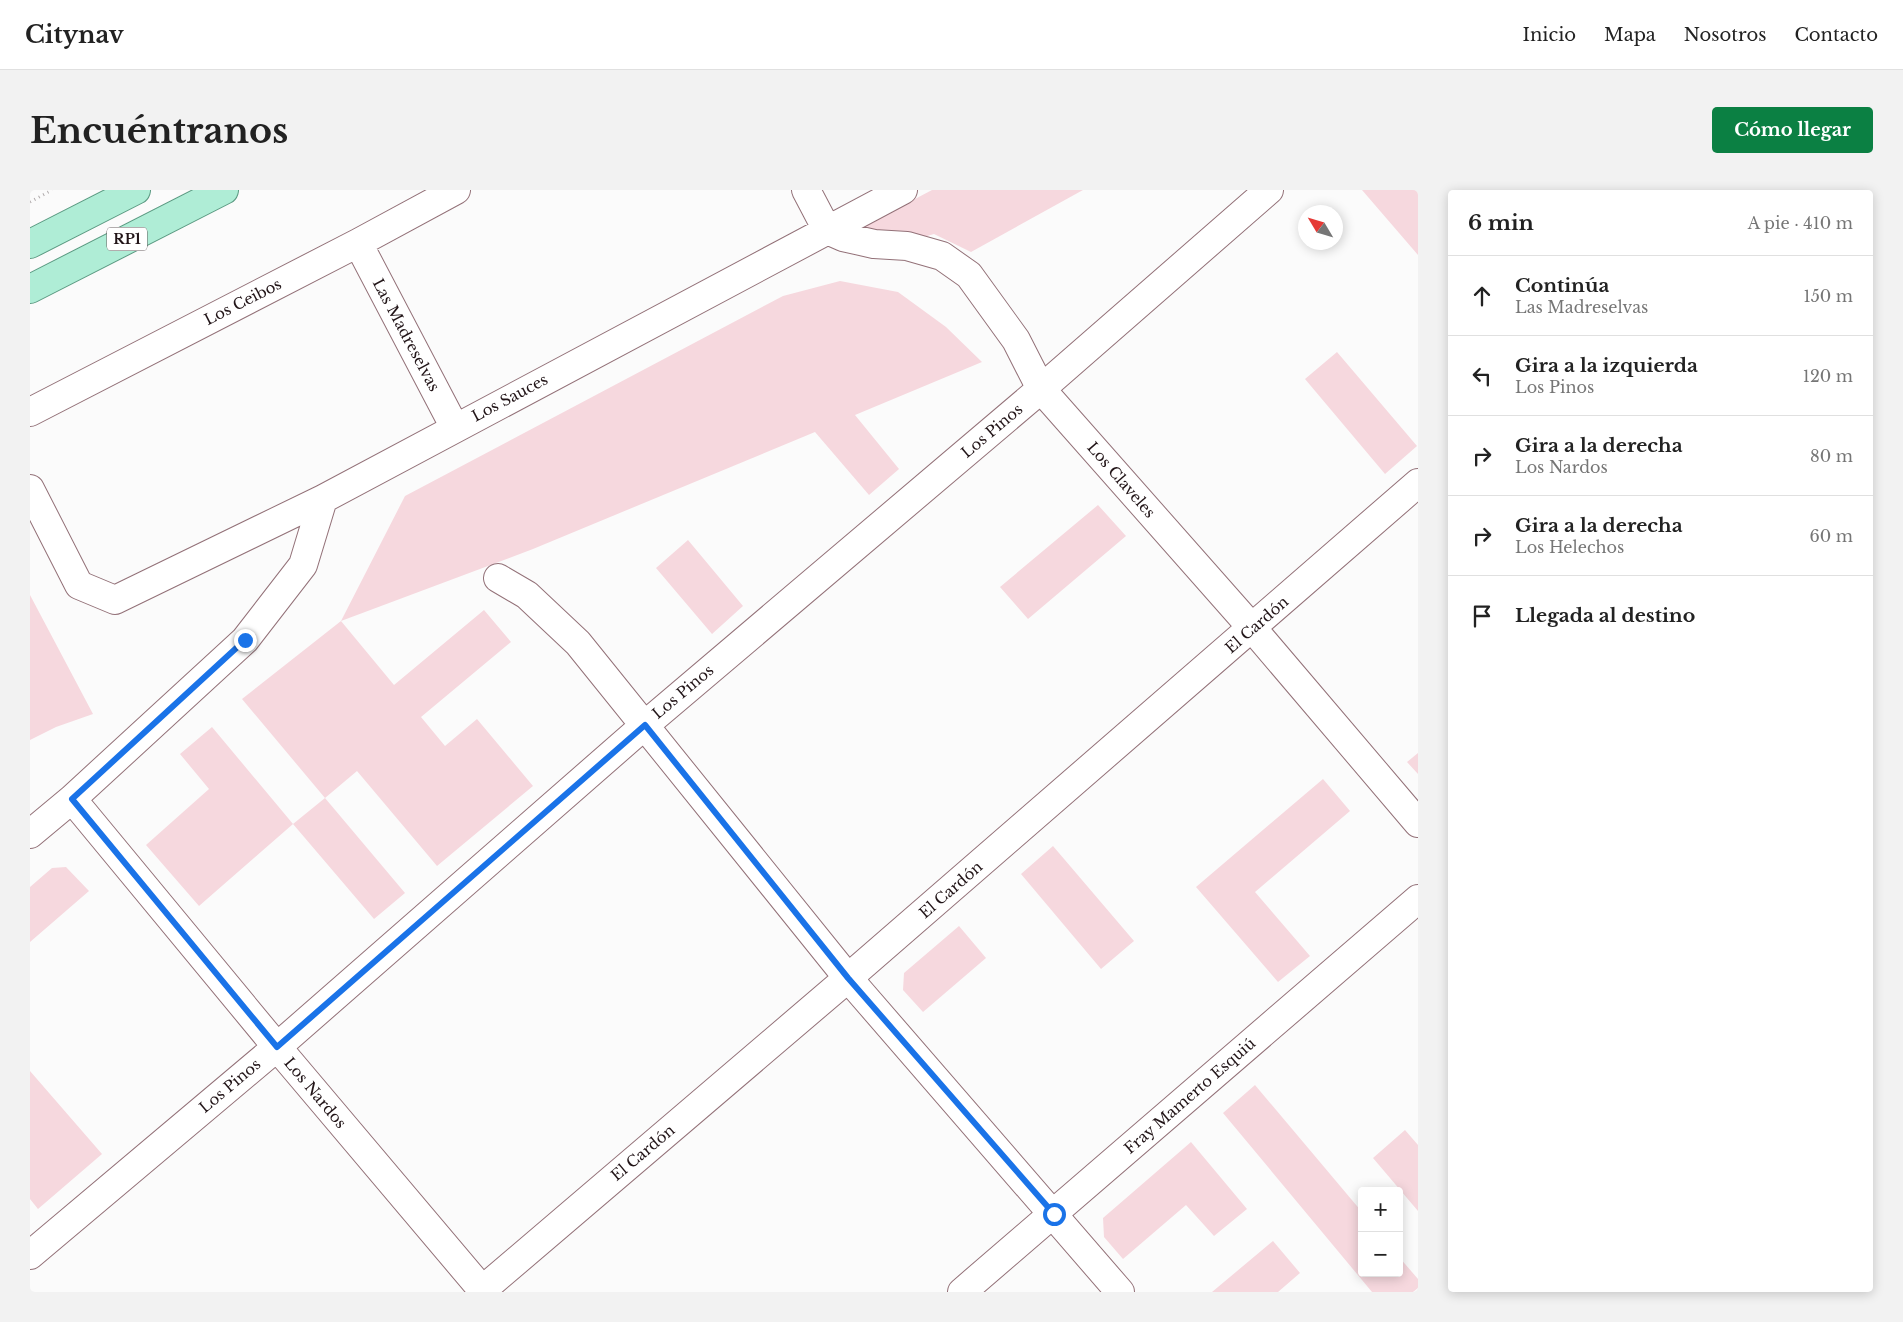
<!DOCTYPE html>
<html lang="es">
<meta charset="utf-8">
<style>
body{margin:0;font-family:"Libre Baskerville",serif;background:#f2f2f2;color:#222}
.controls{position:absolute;right:15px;bottom:15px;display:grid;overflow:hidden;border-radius:5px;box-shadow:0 2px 12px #0003}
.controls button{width:45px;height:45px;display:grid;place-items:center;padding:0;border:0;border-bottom:1px solid #e0e0e0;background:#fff;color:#222;font:25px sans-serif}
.compass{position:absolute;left:1268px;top:15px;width:45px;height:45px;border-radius:50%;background:#fff;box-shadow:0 2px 12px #0003;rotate:308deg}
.stop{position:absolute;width:15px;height:15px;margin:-11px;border:4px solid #1a73e8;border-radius:50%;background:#fff}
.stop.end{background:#1a73e8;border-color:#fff;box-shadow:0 1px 5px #0008}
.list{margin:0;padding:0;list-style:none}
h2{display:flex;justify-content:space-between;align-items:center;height:65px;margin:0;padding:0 20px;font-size:21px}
h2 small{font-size:16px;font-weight:400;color:#767676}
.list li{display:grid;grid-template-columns:32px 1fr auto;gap:15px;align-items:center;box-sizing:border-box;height:80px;padding:0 20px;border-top:1px solid #e0e0e0}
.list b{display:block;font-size:19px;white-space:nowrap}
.list p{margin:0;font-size:16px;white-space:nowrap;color:#767676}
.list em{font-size:16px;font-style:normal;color:#767676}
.icon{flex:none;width:28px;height:28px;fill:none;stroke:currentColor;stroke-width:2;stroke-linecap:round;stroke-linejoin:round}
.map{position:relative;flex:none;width:1388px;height:1102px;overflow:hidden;border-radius:5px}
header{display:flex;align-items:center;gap:30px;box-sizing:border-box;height:70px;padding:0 25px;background:#fff;border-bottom:1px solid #e0e0e0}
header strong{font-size:24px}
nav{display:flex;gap:28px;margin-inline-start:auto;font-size:18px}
.intro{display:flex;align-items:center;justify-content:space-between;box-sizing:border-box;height:120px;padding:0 30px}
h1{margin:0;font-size:35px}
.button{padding:12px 22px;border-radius:5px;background:#0b8043;color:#fff;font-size:18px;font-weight:700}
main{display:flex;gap:30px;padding:0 30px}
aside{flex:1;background:#fff;border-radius:5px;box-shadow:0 2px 12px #0003}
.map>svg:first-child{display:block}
.green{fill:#f6d8de}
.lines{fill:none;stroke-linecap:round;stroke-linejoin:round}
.minor-casing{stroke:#937178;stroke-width:30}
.tertiary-casing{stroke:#937178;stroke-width:30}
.primary-casing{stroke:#5b9a82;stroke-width:30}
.path{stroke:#b0abac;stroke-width:3;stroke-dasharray:1 4;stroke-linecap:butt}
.minor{stroke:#fff;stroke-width:28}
.tertiary{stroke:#fff;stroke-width:28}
.primary{stroke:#afedd6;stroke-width:28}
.route{stroke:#1a73e8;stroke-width:6}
.labels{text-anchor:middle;stroke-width:4;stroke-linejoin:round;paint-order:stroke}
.shield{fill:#fff;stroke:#645b5d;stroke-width:1}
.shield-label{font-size:14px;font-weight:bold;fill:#221518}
.street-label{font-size:15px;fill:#221518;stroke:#fff}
</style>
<header>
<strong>Citynav</strong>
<nav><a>Inicio</a><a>Mapa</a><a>Nosotros</a><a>Contacto</a></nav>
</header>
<div class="intro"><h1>Encuéntranos</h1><a class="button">Cómo llegar</a></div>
<main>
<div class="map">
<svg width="1388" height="1102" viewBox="0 0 1388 1102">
<rect width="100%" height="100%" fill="#fbfbfb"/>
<path class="green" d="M902,0H1053L941,62L904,44C879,52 854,56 832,37Z
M1332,0H1388V65Z
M810,91L868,102L916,137L952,172L825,225L869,279L839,305L785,242L503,359L311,431L364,495L454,420L481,452L391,527L415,556L447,529L503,596L407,676L327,581L295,608L375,703L344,729L263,634L169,716L116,655L179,599L150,564L182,537L263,634L295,608L212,509L311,431L375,306L753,106Z
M1307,162L1387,256L1355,284L1275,189Z
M1068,315L1096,346L998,429L970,397Z
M658,350L713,416L682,444L626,378Z
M0,405L63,524L26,537L0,550Z
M1388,563V584L1377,572Z
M1293,589L1320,621L1225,702L1280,766L1248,792L1166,697Z
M1023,656L1104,751L1071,779L991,684Z
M36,677L59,701L0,752V697L22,678Z
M929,736L956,768L893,822L873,800L874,783Z
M0,881L72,964L8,1019L0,1009Z
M1225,895L1332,1022V1083H1369V1067L1388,1089V1098L1383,1102H1342L1193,923Z
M1375,940L1388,955V1021L1343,968Z
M1161,952L1217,1019L1184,1046L1156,1015L1093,1069L1074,1047L1073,1028Z
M1243,1051L1270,1083L1248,1102H1182Z"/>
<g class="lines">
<defs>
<path id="minor" d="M776,0L797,40L813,47L844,54L877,56L912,66L939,85L986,150L1011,199L1223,439L1388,633
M328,53L425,238
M0,222L328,53L426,0
M0,299L49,395L85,410L293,309L873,0
M468,388L497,405L548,453L818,788L1090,1102
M42,609L247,857L454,1102
M0,644L42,609L215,450L273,375L293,309
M0,1065L247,857L615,535L1011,199L1239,0
M450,1102L818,788L1388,293"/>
<path id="tertiary" d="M932,1102L1388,709"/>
<path id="primary" d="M0,54L106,0
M0,99L194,0"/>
</defs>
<use href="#minor" class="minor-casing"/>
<use href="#tertiary" class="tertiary-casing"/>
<use href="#primary" class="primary-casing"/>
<path class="path" d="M0,12L22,0"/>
<use href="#minor" class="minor"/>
<use href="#tertiary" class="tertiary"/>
<use href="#primary" class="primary"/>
</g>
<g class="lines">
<path class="route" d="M215,450L42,609L247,857L615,535L818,788L1024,1024"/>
</g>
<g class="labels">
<rect class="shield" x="77" y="37.5" width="40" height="23" rx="4"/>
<g class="shield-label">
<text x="97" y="54">RP1</text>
</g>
<g class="street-label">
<text transform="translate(213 112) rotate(-27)" y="5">Los Ceibos</text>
<text transform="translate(376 145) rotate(62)" y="5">Las Madreselvas</text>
<text transform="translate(480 208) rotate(-28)" y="5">Los Sauces</text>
<text transform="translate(962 241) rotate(-40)" y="5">Los Pinos</text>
<text transform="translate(1091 290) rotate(49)" y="5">Los Claveles</text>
<text transform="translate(1227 435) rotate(-41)" y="5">El Cardón</text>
<text transform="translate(653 502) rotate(-40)" y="5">Los Pinos</text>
<text transform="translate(921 700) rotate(-41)" y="5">El Cardón</text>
<text transform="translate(200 896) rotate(-40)" y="5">Los Pinos</text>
<text transform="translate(285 903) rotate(50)" y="5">Los Nardos</text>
<text transform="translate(1160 906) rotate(-41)" y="5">Fray Mamerto Esquiú</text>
<text transform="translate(613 963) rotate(-40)" y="5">El Cardón</text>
</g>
</g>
</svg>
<div class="controls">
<button>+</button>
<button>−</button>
</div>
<svg class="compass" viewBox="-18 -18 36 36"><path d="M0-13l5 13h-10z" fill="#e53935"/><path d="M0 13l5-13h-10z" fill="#767676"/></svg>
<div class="stop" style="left:1024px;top:1024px"></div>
<div class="stop end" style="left:215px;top:450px"></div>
</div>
<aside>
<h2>6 min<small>A pie · 410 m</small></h2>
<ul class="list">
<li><svg class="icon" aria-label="ahead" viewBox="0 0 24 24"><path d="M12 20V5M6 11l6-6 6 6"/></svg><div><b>Continúa</b><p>Las Madreselvas</p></div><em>150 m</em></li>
<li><svg class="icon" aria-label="left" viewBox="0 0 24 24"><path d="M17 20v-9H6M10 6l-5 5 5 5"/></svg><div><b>Gira a la izquierda</b><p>Los Pinos</p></div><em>120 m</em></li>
<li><svg class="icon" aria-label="right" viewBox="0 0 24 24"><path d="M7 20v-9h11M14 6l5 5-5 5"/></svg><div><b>Gira a la derecha</b><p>Los Nardos</p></div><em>80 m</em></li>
<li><svg class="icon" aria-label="right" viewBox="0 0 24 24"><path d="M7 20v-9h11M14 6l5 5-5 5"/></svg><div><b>Gira a la derecha</b><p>Los Helechos</p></div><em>60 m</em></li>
<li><svg class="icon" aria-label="arrive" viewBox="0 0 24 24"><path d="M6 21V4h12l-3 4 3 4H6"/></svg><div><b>Llegada al destino</b></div></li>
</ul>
</aside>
</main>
